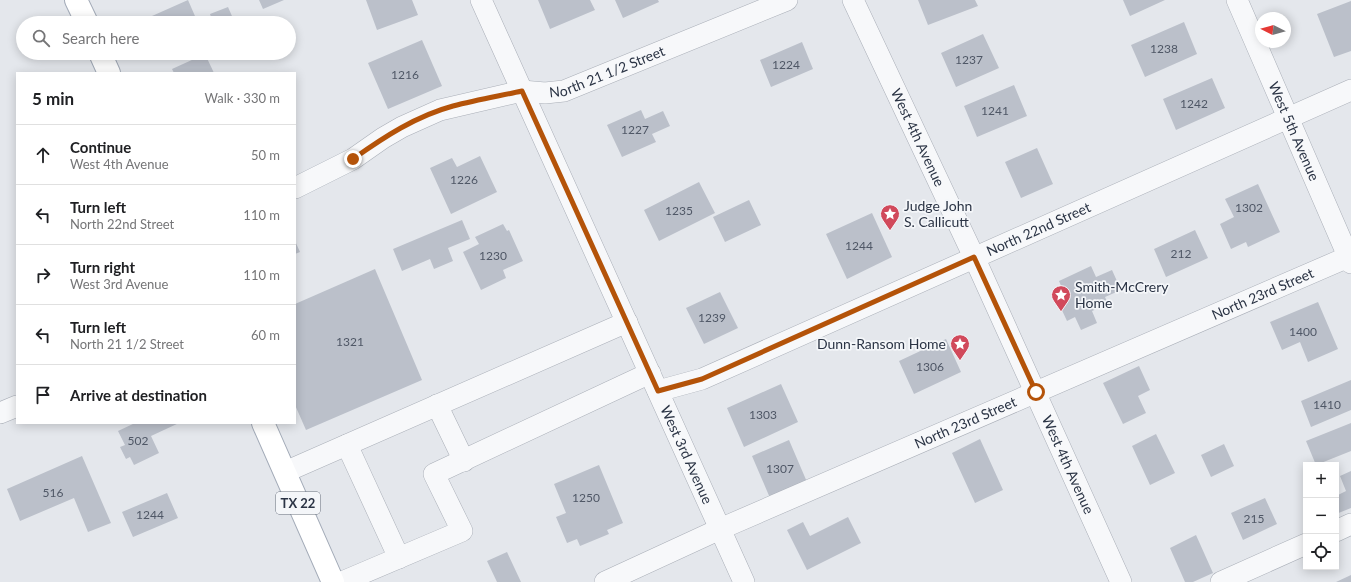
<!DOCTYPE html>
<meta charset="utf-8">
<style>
body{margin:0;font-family:Lato,sans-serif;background:#f6f6f6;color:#202124}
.controls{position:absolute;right:12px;bottom:12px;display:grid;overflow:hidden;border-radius:0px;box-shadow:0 2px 10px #0003}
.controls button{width:36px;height:36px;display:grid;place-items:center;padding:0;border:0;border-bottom:1px solid #e0e0e0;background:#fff;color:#202124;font:20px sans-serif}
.compass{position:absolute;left:1255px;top:12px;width:36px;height:36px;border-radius:50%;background:#fff;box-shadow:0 2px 10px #0003;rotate:276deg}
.stop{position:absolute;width:12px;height:12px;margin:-9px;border:3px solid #b45309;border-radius:50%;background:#fff}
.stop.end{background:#b45309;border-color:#fff;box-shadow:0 1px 4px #0008}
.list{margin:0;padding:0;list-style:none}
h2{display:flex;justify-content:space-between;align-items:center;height:52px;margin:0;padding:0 16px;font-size:17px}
h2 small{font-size:13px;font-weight:400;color:#757577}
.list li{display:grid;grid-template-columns:26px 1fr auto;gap:12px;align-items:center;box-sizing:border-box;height:60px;padding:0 16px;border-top:1px solid #e0e0e0}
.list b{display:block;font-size:15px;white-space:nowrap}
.list p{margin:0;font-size:13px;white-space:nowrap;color:#757577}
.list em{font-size:13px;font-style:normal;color:#757577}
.icon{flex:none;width:22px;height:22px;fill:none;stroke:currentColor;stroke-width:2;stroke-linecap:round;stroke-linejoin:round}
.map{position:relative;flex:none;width:1351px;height:582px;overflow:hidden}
.search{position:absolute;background:#fff;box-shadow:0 2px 10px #0003;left:16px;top:16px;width:280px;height:44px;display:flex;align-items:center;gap:10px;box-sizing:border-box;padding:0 14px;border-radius:22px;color:#757577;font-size:15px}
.panel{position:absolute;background:#fff;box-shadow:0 2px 10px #0003;left:16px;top:72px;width:280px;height:352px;border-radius:0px}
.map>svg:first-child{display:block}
.building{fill:#bbc0ca}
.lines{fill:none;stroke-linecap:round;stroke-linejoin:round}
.minor-casing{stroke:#a9aeb7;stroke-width:22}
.major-casing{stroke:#a3abb8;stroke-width:24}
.minor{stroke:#f7f8fa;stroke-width:21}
.major{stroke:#fff;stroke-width:22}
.route{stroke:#b45309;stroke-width:5}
.labels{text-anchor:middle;stroke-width:3.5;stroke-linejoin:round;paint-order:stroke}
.number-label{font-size:12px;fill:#4f5766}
.shield{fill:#f4f6f9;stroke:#676e7b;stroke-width:1}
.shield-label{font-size:13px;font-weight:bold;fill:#2b3445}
.street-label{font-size:14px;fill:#2b3445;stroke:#f4f6f9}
.poi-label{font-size:14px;fill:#2b3445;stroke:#f4f6f9;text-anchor:start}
</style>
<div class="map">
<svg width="1351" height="582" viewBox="0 0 1351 582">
<rect width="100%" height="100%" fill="#e4e7ec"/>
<path class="building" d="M188,0L198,23H144L143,20Z
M259,0H284L263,9Z
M366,0H412L418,15L377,30Z
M538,0H590L595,10L550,29Z
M615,0H658L659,2L623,18Z
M918,0H975L978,6L928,25Z
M1123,0H1165L1130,16Z
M1351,1V51L1334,57L1317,14Z
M228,7L235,23H213L210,14Z
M1184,22L1197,54L1145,77L1131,45Z
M983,34L999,68L956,87L941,53Z
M422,40L442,86L388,109L368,63Z
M802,42L813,69L771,87L760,60Z
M205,54L214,73H174L172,69Z
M1212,78L1225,108L1176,130L1163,99Z
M1014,85L1027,116L977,137L964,106Z
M641,110L645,119L663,111L670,126L652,134L656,142L622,157L607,125Z
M1037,148L1053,184L1021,198L1005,162Z
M480,156L497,192L451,214L430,168L452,158L457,167Z
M699,182L715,213L659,241L644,210Z
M1258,184L1280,232L1248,247L1246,242L1231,249L1220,224L1234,217L1225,199Z
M749,200L761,225L725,242L713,217Z
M872,213L892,257L847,279L826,234Z
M462,220L470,239L448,248L453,261L434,269L430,259L402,271L393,249Z
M503,224L507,231L509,230L523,261L503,270L506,278L481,290L463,252L479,244L475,237Z
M1195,230L1208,258L1166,277L1154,249Z
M295,241L300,252L295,254Z
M1091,266L1096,277L1112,270L1121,290L1105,297L1108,304L1092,311L1097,323L1081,330L1075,317L1067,321L1060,306L1068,302L1059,281Z
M375,269L422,380L306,430L295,405V304Z
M720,292L738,328L704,344L686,308Z
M1318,302L1338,349L1308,362L1300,342L1282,350L1270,322Z
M946,339L961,372L914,394L899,361Z
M1139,366L1150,390L1138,396L1146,413L1123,424L1103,383Z
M1351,380V410L1311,427L1301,401Z
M781,384L798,422L744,447L727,408Z
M135,423H179L151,436L159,453L134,465L130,457L126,459L120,447L125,445L118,431Z
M1351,423V451L1316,465L1306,441Z
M1156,434L1175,473L1150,485L1132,446Z
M980,439L1003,490L975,503L952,453Z
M789,440L807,482L770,498L752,456Z
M1224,444L1234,466L1211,477L1201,455Z
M82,456L111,523L88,532L74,498L20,521L7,489Z
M599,465L623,523L607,530L609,534L580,546L577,539L567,543L556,517L566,513L554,484Z
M1351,471V508L1336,514V496L1346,491L1340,476Z
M167,493L178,518L133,537L122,512Z
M1265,498L1277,524L1243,540L1231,513Z
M848,517L861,543L807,570L787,530L803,522L810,536Z
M1196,535L1213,573L1193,582H1185L1170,548Z
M507,552L521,582H497L487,561Z
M1351,575V582H1336Z"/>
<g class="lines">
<defs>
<g id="minor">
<path id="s1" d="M481,0L744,582"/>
<path id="s2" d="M853,0L974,257L1121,582"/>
<path id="s3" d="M1237,0L1351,263"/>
<path id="s4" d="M295,188L353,159L383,138L402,127L440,110L522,91L545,93L564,91L787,0"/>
<path id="s5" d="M658,391L702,379L1351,90"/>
<path d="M437,405L464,461"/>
<path d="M0,413L17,406"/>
<path d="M347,445L399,558"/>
<path d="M285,472L627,322"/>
<path d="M1336,531L1351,524"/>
<path d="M342,582L462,531L434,474L650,373"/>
<path id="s6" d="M605,582L720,529L1348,257"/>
<path d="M1221,582L1306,544"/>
</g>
<path id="major" d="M76,0L87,23
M100,53L109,73
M263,423L333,582"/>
</defs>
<use href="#minor" class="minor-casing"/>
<use href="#major" class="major-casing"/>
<use href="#minor" class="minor"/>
<use href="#major" class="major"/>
</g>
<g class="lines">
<path class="route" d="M353,159C384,137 416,116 453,106C476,100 499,96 522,91L658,391L702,379L974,257L1036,392"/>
</g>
<defs>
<symbol id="sight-pin" viewBox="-11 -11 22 30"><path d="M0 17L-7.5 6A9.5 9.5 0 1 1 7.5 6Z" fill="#d1495b" stroke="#f4f6f9"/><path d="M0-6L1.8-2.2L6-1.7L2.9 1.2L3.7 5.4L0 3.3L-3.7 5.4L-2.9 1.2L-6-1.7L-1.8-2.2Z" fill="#fff"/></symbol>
</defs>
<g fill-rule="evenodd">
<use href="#sight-pin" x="879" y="203" width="22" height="30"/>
<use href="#sight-pin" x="1050" y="284" width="22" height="30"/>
<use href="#sight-pin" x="949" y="333" width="22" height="30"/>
</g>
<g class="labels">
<g class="number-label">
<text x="1164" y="53">1238</text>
<text x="969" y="64">1237</text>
<text x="786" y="69">1224</text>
<text x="405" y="79">1216</text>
<text x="1194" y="108">1242</text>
<text x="995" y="115">1241</text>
<text x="635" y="134">1227</text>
<text x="464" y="184">1226</text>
<text x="1249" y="212">1302</text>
<text x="679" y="215">1235</text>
<text x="859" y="250">1244</text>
<text x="1181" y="258">212</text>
<text x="493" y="260">1230</text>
<text x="712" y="322">1239</text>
<text x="1303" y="336">1400</text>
<text x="350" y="346">1321</text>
<text x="930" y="371">1306</text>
<text x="1327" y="409">1410</text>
<text x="763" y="419">1303</text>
<text x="138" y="445">502</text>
<text x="780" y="473">1307</text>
<text x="53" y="497">516</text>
<text x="586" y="502">1250</text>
<text x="150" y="519">1244</text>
<text x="1254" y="523">215</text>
</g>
<rect class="shield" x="276" y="492" width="44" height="22" rx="3"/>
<g class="shield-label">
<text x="298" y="508">TX 22</text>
</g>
<g class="street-label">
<text dy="5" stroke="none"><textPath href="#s4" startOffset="338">North 21 1/2 Street</textPath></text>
<text dy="5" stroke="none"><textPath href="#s3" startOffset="143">West 5th Avenue</textPath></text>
<text dy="5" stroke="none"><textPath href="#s2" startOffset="152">West 4th Avenue</textPath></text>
<text dy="5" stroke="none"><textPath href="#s5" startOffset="414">North 22nd Street</textPath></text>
<text dy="5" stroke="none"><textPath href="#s6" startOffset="718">North 23rd Street</textPath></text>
<text dy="5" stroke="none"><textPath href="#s6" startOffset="394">North 23rd Street</textPath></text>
<text dy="5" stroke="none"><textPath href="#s1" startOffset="499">West 3rd Avenue</textPath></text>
<text dy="5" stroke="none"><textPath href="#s2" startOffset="512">West 4th Avenue</textPath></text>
</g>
<g class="poi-label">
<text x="904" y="211">Judge John<tspan x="904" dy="16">S. Callicutt</tspan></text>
<text x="1075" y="292">Smith-McCrery<tspan x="1075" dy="16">Home</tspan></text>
<text x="946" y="349" text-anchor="end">Dunn-Ransom Home</text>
</g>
</g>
</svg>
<div class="controls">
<button>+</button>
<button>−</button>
<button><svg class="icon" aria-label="locate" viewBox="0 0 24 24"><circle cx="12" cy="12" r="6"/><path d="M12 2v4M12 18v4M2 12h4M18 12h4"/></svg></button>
</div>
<svg class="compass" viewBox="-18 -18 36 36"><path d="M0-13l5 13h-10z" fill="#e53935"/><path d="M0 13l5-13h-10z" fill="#757577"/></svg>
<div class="stop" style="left:1036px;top:392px"></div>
<div class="stop end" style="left:353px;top:159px"></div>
<div class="search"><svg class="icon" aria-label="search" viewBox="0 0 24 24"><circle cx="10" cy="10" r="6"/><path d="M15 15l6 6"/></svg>Search here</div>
<section class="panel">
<h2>5 min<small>Walk · 330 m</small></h2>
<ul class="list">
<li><svg class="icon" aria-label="ahead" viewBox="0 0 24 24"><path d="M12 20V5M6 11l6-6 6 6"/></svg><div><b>Continue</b><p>West 4th Avenue</p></div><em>50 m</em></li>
<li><svg class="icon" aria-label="left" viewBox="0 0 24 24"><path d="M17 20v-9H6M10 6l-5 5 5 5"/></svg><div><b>Turn left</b><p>North 22nd Street</p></div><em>110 m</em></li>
<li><svg class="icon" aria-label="right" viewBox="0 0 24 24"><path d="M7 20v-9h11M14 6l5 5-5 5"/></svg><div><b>Turn right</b><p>West 3rd Avenue</p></div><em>110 m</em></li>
<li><svg class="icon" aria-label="left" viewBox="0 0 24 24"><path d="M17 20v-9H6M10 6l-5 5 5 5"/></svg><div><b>Turn left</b><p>North 21 1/2 Street</p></div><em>60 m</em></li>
<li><svg class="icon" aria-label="arrive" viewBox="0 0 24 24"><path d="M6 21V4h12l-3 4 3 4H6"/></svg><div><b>Arrive at destination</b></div></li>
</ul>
</section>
</div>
